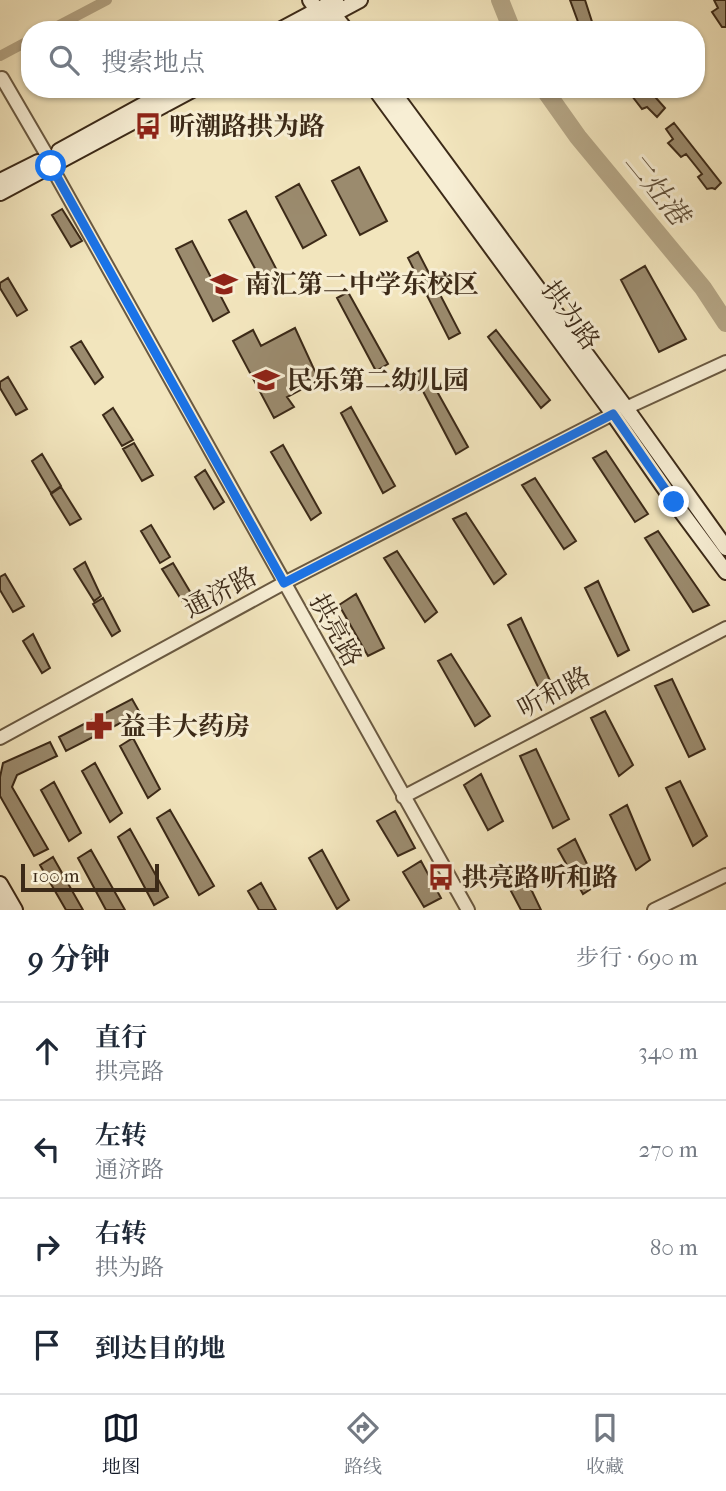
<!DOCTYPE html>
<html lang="zh">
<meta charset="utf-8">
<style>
body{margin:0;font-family:"IM FELL French Canon","Noto Serif SC",serif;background:#f2f2f3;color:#1f2937}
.scale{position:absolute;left:21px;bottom:18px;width:138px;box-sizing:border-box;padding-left:7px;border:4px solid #3c2a18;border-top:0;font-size:19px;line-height:24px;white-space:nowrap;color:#3c2a18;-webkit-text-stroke:5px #f7eed4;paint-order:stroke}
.stop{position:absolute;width:21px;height:21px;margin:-16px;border:5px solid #1a73e8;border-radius:50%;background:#fff}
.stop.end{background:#1a73e8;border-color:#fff;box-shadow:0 2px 7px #0008}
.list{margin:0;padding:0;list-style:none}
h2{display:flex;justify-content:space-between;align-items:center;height:91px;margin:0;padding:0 28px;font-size:30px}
h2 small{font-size:23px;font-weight:400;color:#747a83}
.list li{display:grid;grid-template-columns:46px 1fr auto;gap:21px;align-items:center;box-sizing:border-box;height:98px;padding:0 28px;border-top:2px solid #e0e1e3}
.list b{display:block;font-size:26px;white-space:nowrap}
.list p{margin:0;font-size:23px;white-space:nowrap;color:#747a83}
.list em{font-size:23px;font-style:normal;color:#747a83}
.icon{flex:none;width:38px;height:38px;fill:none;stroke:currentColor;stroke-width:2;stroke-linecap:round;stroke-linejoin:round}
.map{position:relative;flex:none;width:726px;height:910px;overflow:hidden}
.search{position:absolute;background:#fff;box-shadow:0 2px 5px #0004;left:21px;right:21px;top:21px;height:77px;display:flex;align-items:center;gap:18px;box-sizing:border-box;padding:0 24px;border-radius:28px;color:#747a83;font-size:26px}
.sheet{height:483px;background:#fff}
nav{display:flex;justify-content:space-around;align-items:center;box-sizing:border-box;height:98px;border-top:2px solid #e0e1e3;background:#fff;font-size:19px;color:#747a83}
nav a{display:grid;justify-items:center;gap:4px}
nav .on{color:#111827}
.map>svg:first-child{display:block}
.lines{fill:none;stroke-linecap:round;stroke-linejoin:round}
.canal{stroke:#b4a585;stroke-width:10}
.river{stroke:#b4a585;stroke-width:18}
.building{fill:#9b8b6e;stroke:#3c2a18;stroke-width:2}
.tertiary-casing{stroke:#6a5941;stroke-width:16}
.secondary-casing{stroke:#3c2a18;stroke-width:18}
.tertiary{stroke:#f7eed4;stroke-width:12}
.secondary{stroke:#f7eed4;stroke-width:14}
.route{stroke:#1a73e8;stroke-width:9}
.labels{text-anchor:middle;stroke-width:6;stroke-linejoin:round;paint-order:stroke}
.poi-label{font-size:26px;font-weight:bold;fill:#3c2a18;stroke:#f7eed4;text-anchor:start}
.street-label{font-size:26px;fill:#3c2a18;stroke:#f7eed4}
.water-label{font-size:28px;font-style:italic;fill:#604f39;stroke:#f7eed4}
</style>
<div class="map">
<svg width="726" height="910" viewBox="0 0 726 910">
<rect width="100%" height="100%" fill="#f2e5bd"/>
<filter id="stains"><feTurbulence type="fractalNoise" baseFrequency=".00286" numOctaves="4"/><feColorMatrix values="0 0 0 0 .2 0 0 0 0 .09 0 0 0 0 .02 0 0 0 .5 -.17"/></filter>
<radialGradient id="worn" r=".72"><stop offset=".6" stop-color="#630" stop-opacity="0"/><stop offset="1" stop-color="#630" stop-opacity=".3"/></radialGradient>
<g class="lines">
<path class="canal" d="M50,30L107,0
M0,56L30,40"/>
<path class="river" d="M500,0L512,30
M544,89L578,137L703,288L726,323"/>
</g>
<path class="building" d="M570,0H585L594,28L581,30Z
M714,0H726V27H722L712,12L718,8Z
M633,89H648L665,108L657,117L647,107L642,109L632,96L637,94Z
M674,123L721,183L715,189L712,188L707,189L698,177L702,174L686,154L681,157L668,143L673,139L666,129Z
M359,167L387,221L360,235L332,181Z
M299,184L326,235L303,248L276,197Z
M62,209L82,241L71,247L52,215Z
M246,211L283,282L267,291L229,220Z
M192,241L229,312L213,321L176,249Z
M418,252L460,333L449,339L408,258Z
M645,266L686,339L659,352L621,280Z
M8,278L27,310L17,316L0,288V283Z
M348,292L388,364L376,371L337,298Z
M295,328L319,380L287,397L294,407L274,418L233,341L253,330L261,346Z
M496,330L550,400L541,408L488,337Z
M81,341L103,377L95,384L71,347Z
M424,368L468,447L456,454L414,374Z
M8,377L27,409L16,415L0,388V382Z
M351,407L395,486L383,493L341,413Z
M113,408L133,440L122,446L103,415Z
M134,443L153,475L142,481L123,449Z
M283,445L321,513L311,520L271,452Z
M606,451L648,514L635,522L593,458Z
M42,454L61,486L51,493L32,461Z
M205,470L224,502L214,509L195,477Z
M535,478L576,541L564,549L522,485Z
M61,487L81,519L70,525L51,494Z
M466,513L506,574L494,584L453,519Z
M151,525L170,557L160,563L141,531Z
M658,531L709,605L693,612L645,538Z
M397,551L437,612L425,622L384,558Z
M85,562L101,596L94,601L74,569Z
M173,563L192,595L182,601L162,569Z
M5,574L24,606L13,612L0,590V577Z
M598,581L629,650L618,656L585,588Z
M356,594L384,648L368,656L339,605Z
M103,598L120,631L112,636L93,604Z
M521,618L553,687L541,693L508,625Z
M33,634L50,668L42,673L23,641Z
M451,654L490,716L475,726L438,661Z
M672,679L705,749L689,757L655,686Z
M132,699L140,713L66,751L59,737Z
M605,711L633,765L619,776L591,718Z
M133,738L160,789L148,798L120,746Z
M50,742L57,756L17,775L12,787L48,849L34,856L0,796V777L3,763Z
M536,749L569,819L553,828L520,756Z
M95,763L122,813L110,822L82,771Z
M481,774L503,821L488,830L464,785Z
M680,781L707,836L693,846L666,788Z
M54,782L81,833L69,841L41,790Z
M627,805L650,860L636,870L610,815Z
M170,810L214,886L199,895L157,818Z
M395,811L415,848L398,856L377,821Z
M130,829L168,897L154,905L118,837Z
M575,839L597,885L583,894L558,849Z
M91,850L125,910H106L78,858Z
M322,850L349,900L337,909L309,858Z
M53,857L83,910H66L40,865Z
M421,861L441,898L424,907L403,872Z
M520,866L541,910H521L503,876Z
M261,883L276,910H259L248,891Z"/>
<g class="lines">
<defs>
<path id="tertiary" d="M2,78L48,157L51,166L468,910
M626,408L726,362
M0,738L284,583L613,414
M403,797L726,628
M654,910L726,875"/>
<path id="secondary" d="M310,0L331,30
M328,7L346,30
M280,30L336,0
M304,30L360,0
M375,89L613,414L674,502L726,572
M391,89L626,408L726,548
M59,151L172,89
M0,181L38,162
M0,193L194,89
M0,884L15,910
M0,905L3,910"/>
</defs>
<use href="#tertiary" class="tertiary-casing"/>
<use href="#secondary" class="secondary-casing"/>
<use href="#tertiary" class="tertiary"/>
<use href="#secondary" class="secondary"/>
</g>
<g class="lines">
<path class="route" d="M51,166L284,583L613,414L674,502"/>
</g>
<defs>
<symbol id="bus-bare" viewBox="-9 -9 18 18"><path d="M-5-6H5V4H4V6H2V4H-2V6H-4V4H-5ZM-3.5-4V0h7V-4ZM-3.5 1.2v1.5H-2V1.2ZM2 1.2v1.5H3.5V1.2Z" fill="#8f2418" stroke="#f7eed4" stroke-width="2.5" paint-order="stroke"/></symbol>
<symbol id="school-bare" viewBox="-9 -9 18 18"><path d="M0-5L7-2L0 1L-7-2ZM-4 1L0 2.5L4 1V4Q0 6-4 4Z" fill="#8f2418" stroke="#f7eed4" stroke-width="2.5" paint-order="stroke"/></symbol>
<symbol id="pharmacy-bare" viewBox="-9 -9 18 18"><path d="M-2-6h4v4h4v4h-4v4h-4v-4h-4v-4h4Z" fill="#8f2418" stroke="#f7eed4" stroke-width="2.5" paint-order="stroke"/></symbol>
</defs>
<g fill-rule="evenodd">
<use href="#bus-bare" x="129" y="107" width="38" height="38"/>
<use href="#school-bare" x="205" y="265" width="38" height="38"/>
<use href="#school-bare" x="247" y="361" width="38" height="38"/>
<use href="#pharmacy-bare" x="80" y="707" width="38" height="38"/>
<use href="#bus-bare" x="422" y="858" width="38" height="38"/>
</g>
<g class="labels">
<g class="poi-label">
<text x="169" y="135">听潮路拱为路</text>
<text x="245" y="293">南汇第二中学东校区</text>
<text x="287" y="389">民乐第二幼儿园</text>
<text x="120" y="735">益丰大药房</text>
<text x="462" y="886">拱亮路听和路</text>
</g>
<g class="street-label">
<text transform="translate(571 315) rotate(54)" y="9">拱为路</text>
<text transform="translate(220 592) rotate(-28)" y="9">通济路</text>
<text transform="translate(336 630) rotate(61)" y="9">拱亮路</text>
<text transform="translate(554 692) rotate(-28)" y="9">听和路</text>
</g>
<g class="water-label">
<text transform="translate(657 188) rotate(51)" y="10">二灶港</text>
</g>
</g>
<rect width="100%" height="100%" filter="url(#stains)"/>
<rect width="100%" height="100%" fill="url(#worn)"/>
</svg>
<div class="scale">100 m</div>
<div class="stop" style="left:51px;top:166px"></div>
<div class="stop end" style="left:674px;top:502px"></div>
<div class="search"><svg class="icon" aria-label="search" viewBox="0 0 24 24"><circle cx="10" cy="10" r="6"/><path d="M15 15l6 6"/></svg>搜索地点</div>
</div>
<section class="sheet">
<h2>9 分钟<small>步行 · 690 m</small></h2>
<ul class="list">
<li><svg class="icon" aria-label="ahead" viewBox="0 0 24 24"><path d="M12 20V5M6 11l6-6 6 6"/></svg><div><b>直行</b><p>拱亮路</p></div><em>340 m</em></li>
<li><svg class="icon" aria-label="left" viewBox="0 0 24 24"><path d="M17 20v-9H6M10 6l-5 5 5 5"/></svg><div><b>左转</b><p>通济路</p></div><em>270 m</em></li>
<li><svg class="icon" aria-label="right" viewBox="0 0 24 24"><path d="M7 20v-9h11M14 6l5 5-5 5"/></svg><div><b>右转</b><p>拱为路</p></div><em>80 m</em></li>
<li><svg class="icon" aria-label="arrive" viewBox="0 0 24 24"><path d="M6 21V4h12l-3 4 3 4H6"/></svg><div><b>到达目的地</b></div></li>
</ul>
</section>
<nav>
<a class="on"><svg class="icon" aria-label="map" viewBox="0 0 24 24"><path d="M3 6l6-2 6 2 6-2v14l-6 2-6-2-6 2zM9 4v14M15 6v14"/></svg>地图</a>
<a><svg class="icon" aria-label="directions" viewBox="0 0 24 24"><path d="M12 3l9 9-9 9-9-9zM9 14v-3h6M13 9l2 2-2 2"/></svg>路线</a>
<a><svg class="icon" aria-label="saved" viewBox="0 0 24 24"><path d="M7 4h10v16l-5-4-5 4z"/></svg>收藏</a>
</nav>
